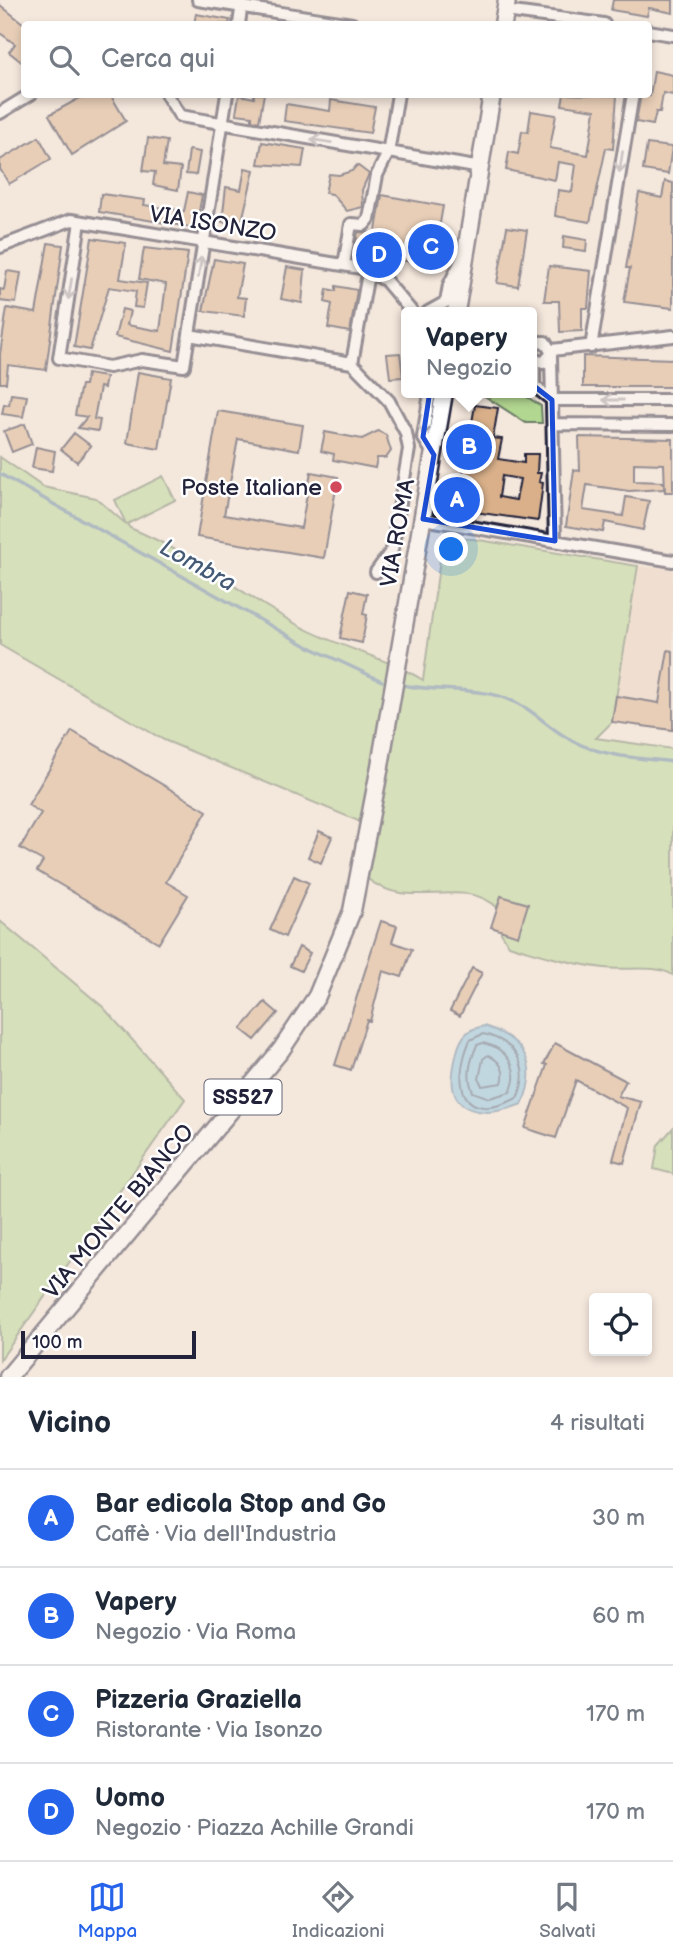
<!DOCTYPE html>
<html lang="it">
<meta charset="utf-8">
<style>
body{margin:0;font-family:"Balsamiq Sans",sans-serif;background:#f2f2f3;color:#1f2937}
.controls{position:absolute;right:21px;bottom:21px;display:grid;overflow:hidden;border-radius:7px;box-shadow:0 4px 10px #0003}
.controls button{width:63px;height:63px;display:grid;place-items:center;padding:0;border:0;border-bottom:2px solid #e0e1e3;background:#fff;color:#1f2937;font:35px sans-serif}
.scale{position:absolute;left:21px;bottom:18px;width:175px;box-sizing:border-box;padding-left:7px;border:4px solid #22223b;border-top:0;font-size:19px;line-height:24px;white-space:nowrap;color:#22223b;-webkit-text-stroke:5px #fff;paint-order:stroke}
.you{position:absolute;left:452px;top:550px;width:24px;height:24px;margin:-18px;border:5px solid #fff;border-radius:50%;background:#1a73e8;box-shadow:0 0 0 10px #1a73e833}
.badge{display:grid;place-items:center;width:46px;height:46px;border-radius:50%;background:#2563eb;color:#fff;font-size:23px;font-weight:700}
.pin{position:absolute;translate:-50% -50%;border:4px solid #fff;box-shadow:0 2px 7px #0006}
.popup{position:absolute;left:401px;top:307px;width:136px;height:91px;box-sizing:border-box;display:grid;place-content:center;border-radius:7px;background:#fff;filter:drop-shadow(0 2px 5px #0005);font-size:23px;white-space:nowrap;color:#747a83}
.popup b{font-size:26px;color:#1f2937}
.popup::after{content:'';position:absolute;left:50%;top:100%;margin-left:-14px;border:14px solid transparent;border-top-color:#fff}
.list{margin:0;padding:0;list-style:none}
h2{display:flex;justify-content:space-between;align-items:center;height:91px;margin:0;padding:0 28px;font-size:30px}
h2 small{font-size:23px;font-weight:400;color:#747a83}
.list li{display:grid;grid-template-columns:46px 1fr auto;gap:21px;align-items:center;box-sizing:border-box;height:98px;padding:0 28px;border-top:2px solid #e0e1e3}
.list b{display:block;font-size:26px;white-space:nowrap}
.list p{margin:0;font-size:23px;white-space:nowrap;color:#747a83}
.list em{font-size:23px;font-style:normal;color:#747a83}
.icon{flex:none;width:38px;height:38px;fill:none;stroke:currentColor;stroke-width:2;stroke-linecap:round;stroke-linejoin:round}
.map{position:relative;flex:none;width:673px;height:1377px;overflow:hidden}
.search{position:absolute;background:#fff;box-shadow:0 4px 10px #0003;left:21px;right:21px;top:21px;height:77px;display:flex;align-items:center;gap:18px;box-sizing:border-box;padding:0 24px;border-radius:7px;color:#747a83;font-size:26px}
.sheet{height:483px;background:#fff}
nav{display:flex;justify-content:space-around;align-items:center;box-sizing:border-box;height:98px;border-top:2px solid #e0e1e3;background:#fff;font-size:19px;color:#747a83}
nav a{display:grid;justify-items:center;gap:4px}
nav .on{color:#2563eb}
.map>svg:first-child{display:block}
.built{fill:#ecd6c3}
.green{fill:#b2d791;stroke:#6a7c66;stroke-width:2}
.water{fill:#84c3e5;stroke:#5d83a1;stroke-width:2}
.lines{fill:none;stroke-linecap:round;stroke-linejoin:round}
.shore{stroke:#49627f;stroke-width:2}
.stream{stroke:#5d83a1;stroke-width:3.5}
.building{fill:#d9b08a;stroke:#22223b;stroke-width:2;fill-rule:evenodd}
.minor-casing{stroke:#22223b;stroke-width:16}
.primary-casing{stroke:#22223b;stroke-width:21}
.minor{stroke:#fff;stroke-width:10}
.primary{stroke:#fff;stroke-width:16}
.oneway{stroke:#9c9ca7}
.marked{fill:none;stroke:#1d4ed8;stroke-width:5;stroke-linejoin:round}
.poi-dot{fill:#d1495b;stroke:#fff;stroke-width:2.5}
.labels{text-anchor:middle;stroke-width:5;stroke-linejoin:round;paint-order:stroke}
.shield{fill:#fff;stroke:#646476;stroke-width:2}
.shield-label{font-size:21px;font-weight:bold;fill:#22223b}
.street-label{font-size:23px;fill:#22223b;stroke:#fff}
.poi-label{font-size:23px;fill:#22223b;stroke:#fff;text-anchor:end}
.water-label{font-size:24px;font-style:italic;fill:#445a76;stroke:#fff}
</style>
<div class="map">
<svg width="673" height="1377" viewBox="0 0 673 1377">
<rect width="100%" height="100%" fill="#f4e7dc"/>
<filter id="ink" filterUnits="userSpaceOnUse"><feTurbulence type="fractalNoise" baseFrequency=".0143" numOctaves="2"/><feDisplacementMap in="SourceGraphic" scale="14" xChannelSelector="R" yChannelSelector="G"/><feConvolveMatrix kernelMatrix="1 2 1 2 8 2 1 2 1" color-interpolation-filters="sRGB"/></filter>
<g filter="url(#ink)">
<path class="built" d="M638,566L673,569V732L612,722Z"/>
<path class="green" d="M480,393H521L541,406L542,423H526Z
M0,457L43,487L96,498L126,524L115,500L163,476L175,500L127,524L130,528C190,552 240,593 296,624C337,647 383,656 423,680L443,538L473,539L638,566L612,722L596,738L673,749V975C655,964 626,971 604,968C571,964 540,955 509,945L501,933L499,909C464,874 410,913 368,879L370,858L355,850L361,822L164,740L0,645Z
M0,921L103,1007L185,1099L0,1360Z
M673,1128V1174L654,1169L658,1145Z"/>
<path class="water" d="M484,1026C524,1039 540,1064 522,1104C487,1118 444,1117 454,1066C456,1056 458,1043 465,1035C469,1029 477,1028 484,1026Z"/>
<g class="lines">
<path class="shore" d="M483,1034C515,1041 532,1067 517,1098C462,1126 451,1085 470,1040Z
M483,1043C506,1048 522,1069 510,1092L490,1098L473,1092C466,1076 470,1061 477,1045Z
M488,1055C500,1061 506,1070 502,1083L482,1086L479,1079L483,1059Z"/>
<path class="stream" d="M0,474L305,645L382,681
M403,685C437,692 472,687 505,698C534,708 547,728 573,741C603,757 640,758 673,762"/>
</g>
<path class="building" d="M613,0H673V13L649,8L647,16L611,10Z
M0,5L24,24V64L9,52L15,44L0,33Z
M196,14L230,20L229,24H194Z
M654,71L673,75V95L663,93L660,112H656L653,125L636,122L641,94L650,96Z
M87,94H110L126,121L72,155L49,115Z
M254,94H264L259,122L252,120V116L236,114L239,95L254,98Z
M564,94L617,96L613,149L606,148L590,222L555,216L558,190L572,192L576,165L558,162L555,180L506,170L509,152L518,154L522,131L528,132L531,111L556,115L550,148L588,155L595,110L562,105Z
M331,100L375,107L370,133L284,121L286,104L330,111Z
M39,137L51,159L9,184L0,169V160Z
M148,138L167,141L163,166L181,168L178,190L153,185L155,172L143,171Z
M262,142L305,149L302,167L258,164Z
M647,144L672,147L668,174L643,170Z
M189,150L200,152L196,175L186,174Z
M357,165L369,174L362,190L363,207L347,211L332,194L325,193L329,174L339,175L352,171Z
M245,168L254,170L241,225L222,222L226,187L241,190Z
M665,181L673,183V308L624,302L630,268H626L639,193L662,198Z
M188,192L202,195L196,228L99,212L101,194L145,200L144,205L184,211Z
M382,195L443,206L434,257L428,265L354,252L358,232L374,233L375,236Z
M507,227L527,230L518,286L497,283Z
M564,236L587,240L586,251L563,248Z
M92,238L126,243L120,279L147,283L143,308L134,307L136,291L109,287L90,350L74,347Z
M48,243L63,245L46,370L8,365L6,383H0V354L7,308L36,313Z
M144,248L188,253L173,351L115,337L122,309L130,311L127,325L160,331L166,284L139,279Z
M214,259L243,264L237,297L246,298L244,316L203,311Z
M549,266L591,271L588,308H582V331L560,332L559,301H544Z
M287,267L305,270L302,303L281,299Z
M7,271L21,273L16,303L0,301V289L4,290Z
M336,286L357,290L350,332L328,328L332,304L325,302L327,289L336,291Z
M400,353L403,377L390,378L387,354Z
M583,356L673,359V387H583Z
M138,372L171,378L159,449L127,443Z
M87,374L106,377L104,388L100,387L94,419L100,420L98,431L78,428L87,417L75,415L81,385H85Z
M11,394L27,396L23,417L2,414L4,404L9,405Z
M475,405L498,408L493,438L502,439L498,459L524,463V454H538L537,473H541L539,482L543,483L538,521L454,509L457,491L460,492ZM502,476L520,479L516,500L499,497Z
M218,411L303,425L299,450L238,439L224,515L301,528L311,472L338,477L324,558L197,537Z
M25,424L32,444L12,452L4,431Z
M378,431L386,435L391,451L386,458H377L375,468L333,460L334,454L321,451L325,432L362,439Z
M74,433L91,446L77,462L61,449Z
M579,437L673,439V492H665L664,464L634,463V481L664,482V489L629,491L587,485L583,510L623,516L626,497L649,501L643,530L605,522L603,532L566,526L574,470L580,471Z
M36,447L55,451L52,471L32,468Z
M350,590L367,594L363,614L367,615L362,643L340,638Z
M668,650L673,651V730L612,722L616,696L659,703Z
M72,731L207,811L166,882L188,895L159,943L37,871L43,861L20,848L41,813L28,805Z
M319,831L332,837L321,863L308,857Z
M294,876L309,883L285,937L270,930Z
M501,896L528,904L518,936L491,927Z
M381,921L397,926L392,942L412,949L402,977L383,971L370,1021L367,1020L351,1070L335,1065Z
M299,947L310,953L301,971L290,966Z
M472,968L482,973L460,1016L450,1011Z
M265,1002L278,1013L255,1040L241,1029Z
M555,1043L626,1081L618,1096L641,1102L624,1163L613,1160L627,1108L576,1080L556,1138L525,1128L547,1065L544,1064Z"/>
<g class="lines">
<defs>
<path id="minor" d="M198,0L352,24
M505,11L604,24
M239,24L242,3
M648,31L673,35
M166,94L180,116L481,168
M0,113L31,94
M80,222L59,358L109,367L142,360L184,366L227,94
M0,247L71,220L361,268L385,280L412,312
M344,265L351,224L364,225L369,219L377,175L388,153L398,94
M428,312L446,302L449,285L461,261
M189,335L352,363L389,401L406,433L409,449L392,550L376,572
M532,347L538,342H545L552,353L543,363L532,358
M591,347L633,94
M552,350L673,336
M551,357L555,541
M534,360V386L552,400
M352,363L367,279L373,271
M430,393L423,437L434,455
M552,400H673
M553,424L673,425
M423,519L673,561"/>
<path id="primary" d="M503,24L507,0
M456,312L492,94
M8,1377L281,1050L317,996L352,911L380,766L444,393"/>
</defs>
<use href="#minor" class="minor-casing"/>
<use href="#primary" class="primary-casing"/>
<use href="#minor" class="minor"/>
<use href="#primary" class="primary"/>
</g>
<defs><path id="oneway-shaft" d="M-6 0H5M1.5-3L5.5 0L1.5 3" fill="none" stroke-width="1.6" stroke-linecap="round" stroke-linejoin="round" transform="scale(1.75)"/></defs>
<g class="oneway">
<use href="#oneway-shaft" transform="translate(321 141) rotate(-171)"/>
<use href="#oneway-shaft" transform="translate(621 162) rotate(99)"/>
<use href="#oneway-shaft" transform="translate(200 267) rotate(-81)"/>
<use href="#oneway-shaft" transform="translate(70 289) rotate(99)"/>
<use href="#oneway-shaft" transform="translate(613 400) rotate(-180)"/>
<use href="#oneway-shaft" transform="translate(425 425) rotate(99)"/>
</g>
</g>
<path d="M0 0H673V1377H0ZM416,319L440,347L531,350L534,386L552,400L555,541L423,519L434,455L423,437L434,364Z" fill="#f4e7dc" fill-opacity=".55" fill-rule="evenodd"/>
<path class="marked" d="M416,319L440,347L531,350L534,386L552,400L555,541L423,519L434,455L423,437L434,364Z"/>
<circle class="poi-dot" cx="336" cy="487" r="7"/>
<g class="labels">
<rect class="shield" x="204.5" y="1079.5" width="77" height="35" rx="5"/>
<g class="shield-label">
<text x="243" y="1104">SS527</text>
</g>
<g class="street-label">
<text transform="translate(213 223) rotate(9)" y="8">VIA ISONZO</text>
<text transform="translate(397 533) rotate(-80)" y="8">VIA ROMA</text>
<text transform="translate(118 1211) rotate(-50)" y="8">VIA MONTE BIANCO</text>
</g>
<g class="poi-label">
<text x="322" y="495">Poste Italiane</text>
</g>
<g class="water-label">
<text transform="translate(198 565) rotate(29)" y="8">Lombra</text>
</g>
</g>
</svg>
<div class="controls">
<button><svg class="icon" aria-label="locate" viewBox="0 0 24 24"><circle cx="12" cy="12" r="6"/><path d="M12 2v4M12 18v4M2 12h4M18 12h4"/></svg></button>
</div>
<div class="scale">100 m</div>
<div class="you"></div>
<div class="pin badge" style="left:457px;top:500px">A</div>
<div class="pin badge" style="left:469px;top:447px">B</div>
<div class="popup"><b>Vapery</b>Negozio</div>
<div class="pin badge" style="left:431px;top:247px">C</div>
<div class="pin badge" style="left:379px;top:255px">D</div>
<div class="search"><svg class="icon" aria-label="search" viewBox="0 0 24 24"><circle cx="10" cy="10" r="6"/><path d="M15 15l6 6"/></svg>Cerca qui</div>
</div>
<section class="sheet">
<h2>Vicino<small>4 risultati</small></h2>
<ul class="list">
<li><span class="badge">A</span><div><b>Bar edicola Stop and Go</b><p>Caffè · Via dell'Industria</p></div><em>30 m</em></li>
<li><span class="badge">B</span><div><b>Vapery</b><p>Negozio · Via Roma</p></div><em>60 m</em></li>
<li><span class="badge">C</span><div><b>Pizzeria Graziella</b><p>Ristorante · Via Isonzo</p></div><em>170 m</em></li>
<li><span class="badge">D</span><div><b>Uomo</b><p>Negozio · Piazza Achille Grandi</p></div><em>170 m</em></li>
</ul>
</section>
<nav>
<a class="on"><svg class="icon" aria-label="map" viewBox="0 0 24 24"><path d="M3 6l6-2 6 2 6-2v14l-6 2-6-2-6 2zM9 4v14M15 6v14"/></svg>Mappa</a>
<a><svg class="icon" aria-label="directions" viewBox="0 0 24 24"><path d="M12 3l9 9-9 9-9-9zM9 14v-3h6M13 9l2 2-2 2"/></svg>Indicazioni</a>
<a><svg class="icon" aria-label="saved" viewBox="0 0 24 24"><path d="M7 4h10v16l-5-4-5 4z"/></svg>Salvati</a>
</nav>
